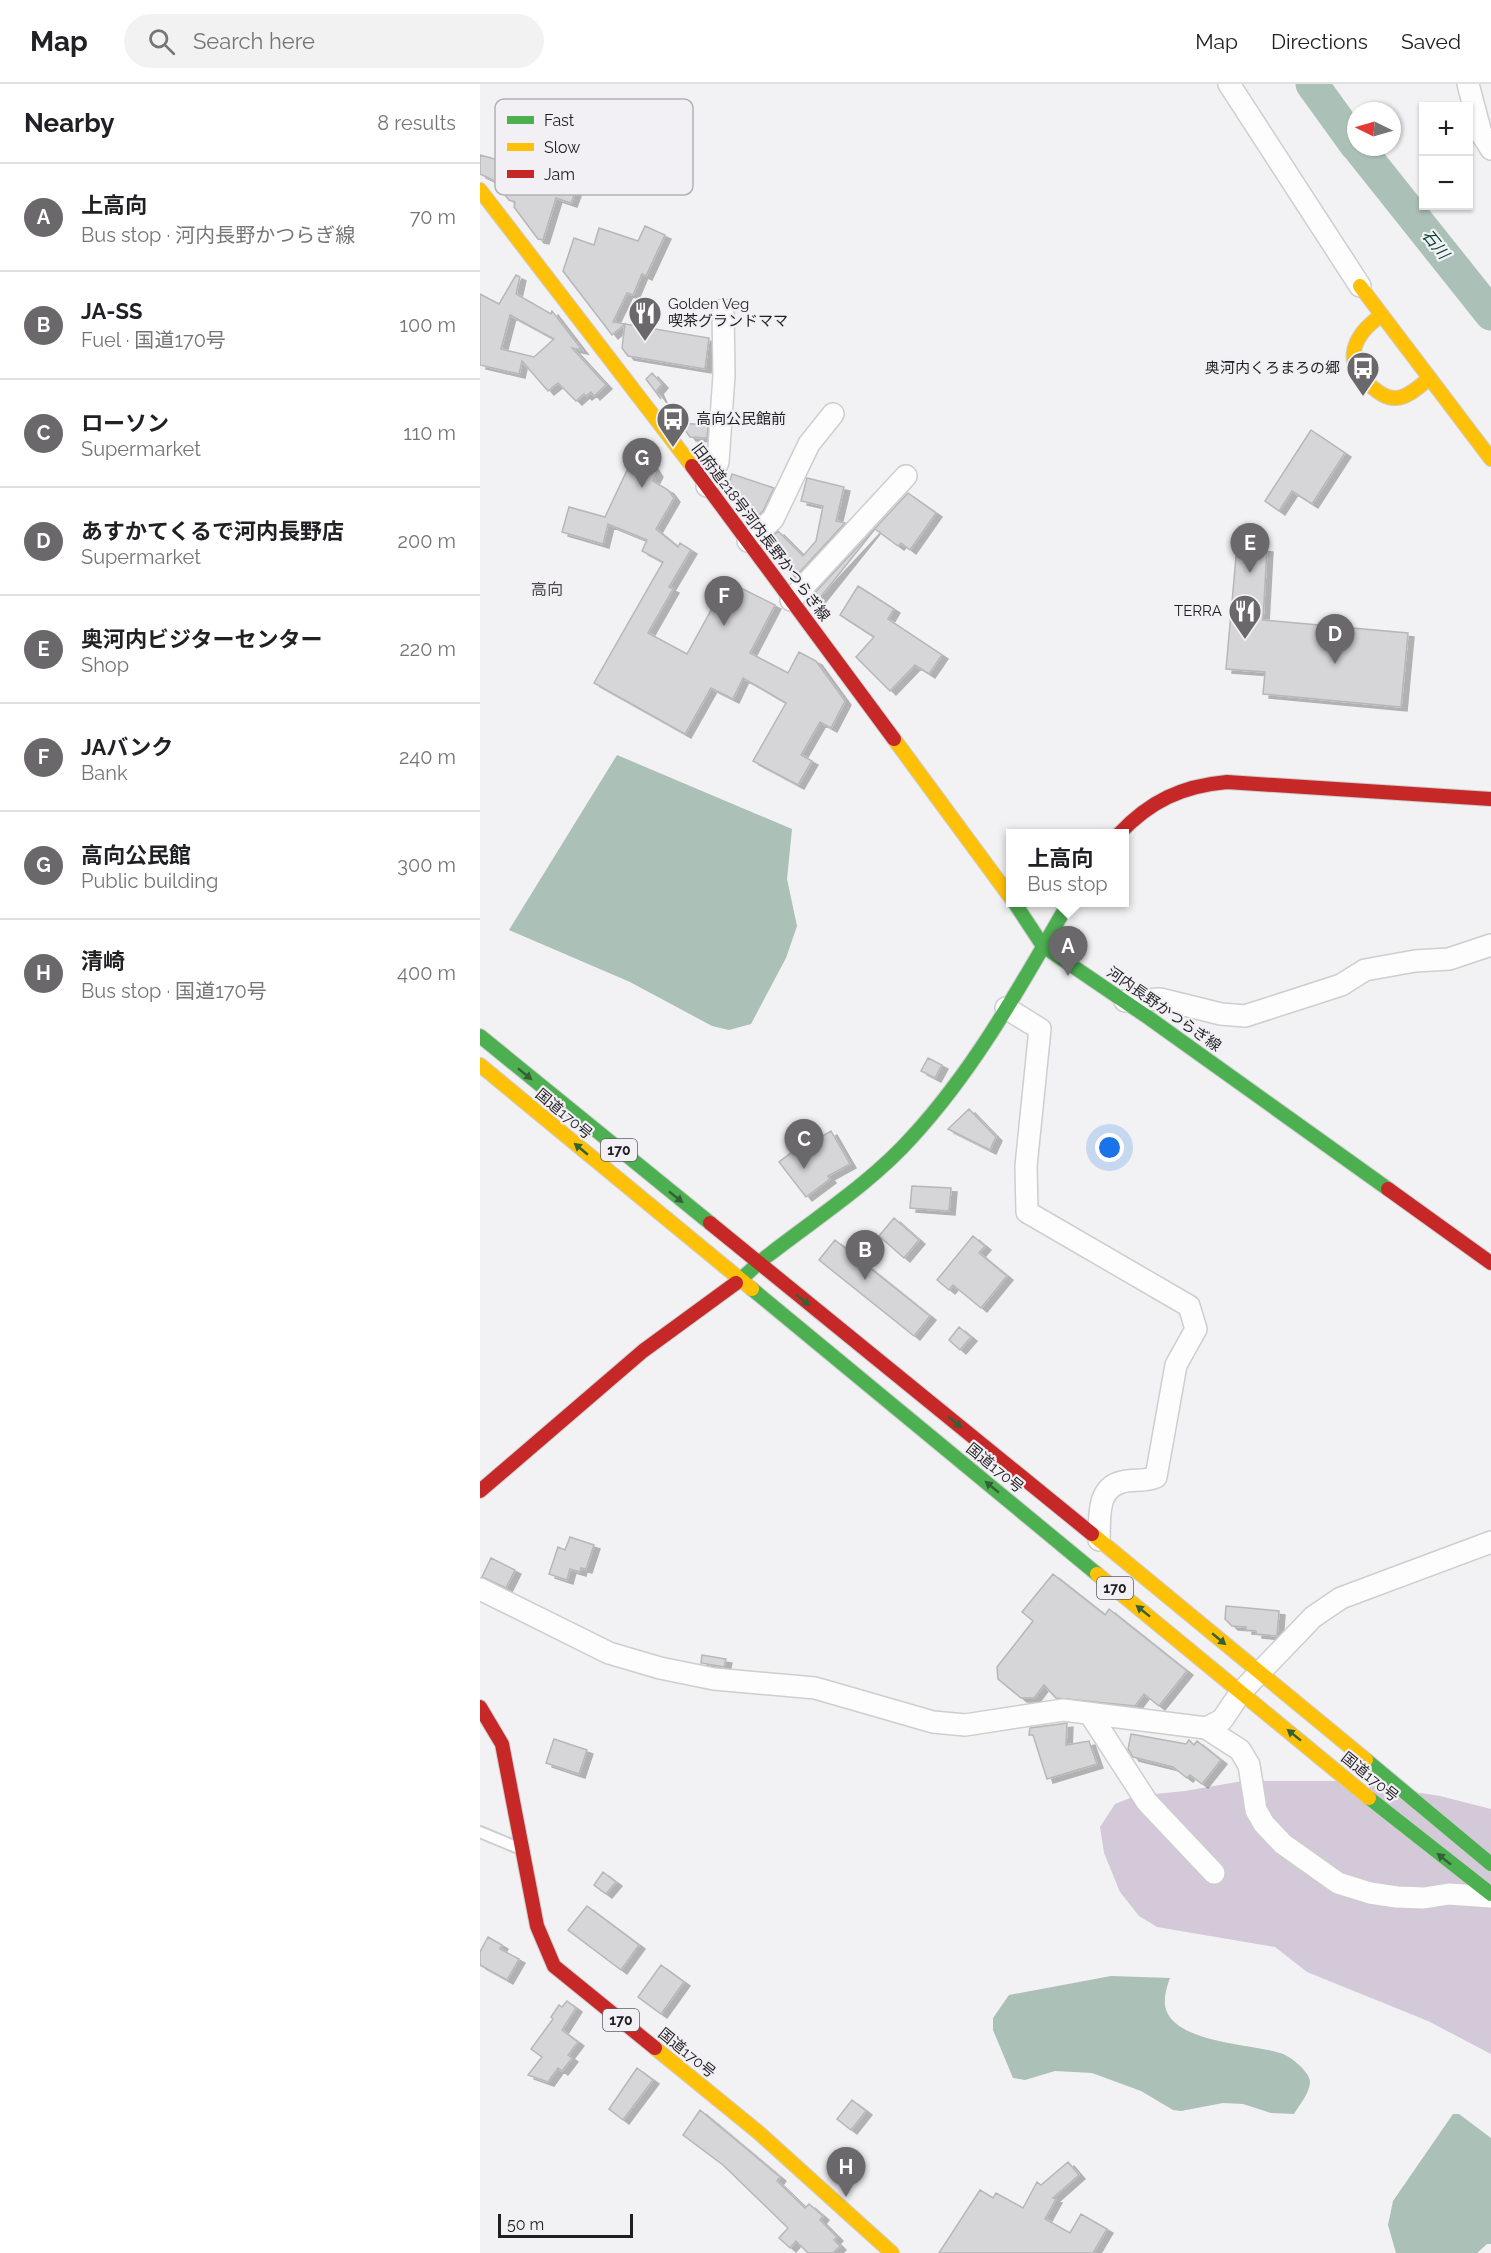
<!DOCTYPE html>
<meta charset="utf-8">
<style>
body{margin:0;font-family:Raleway,"Noto Sans JP",sans-serif;background:#f2f2f2;color:#202124}
.controls{position:absolute;right:18px;top:18px;display:grid;overflow:hidden;border-radius:0px;box-shadow:0 2px 4px #0004}
.controls button{width:54px;height:54px;display:grid;place-items:center;padding:0;border:0;border-bottom:2px solid #e0e0e0;background:#fff;color:#202124;font:30px sans-serif}
.compass{position:absolute;left:867px;top:18px;width:54px;height:54px;border-radius:50%;background:#fff;box-shadow:0 2px 4px #0004;rotate:275deg}
.scale{position:absolute;left:18px;bottom:15px;width:135px;box-sizing:border-box;padding-left:6px;border:3px solid #201f20;border-top:0;font-size:16px;line-height:21px;white-space:nowrap;color:#201f20;-webkit-text-stroke:4px #f2f0f4;paint-order:stroke}
.you{position:absolute;left:630px;top:1064px;width:21px;height:21px;margin:-15px;border:4px solid #fff;border-radius:50%;background:#1a73e8;box-shadow:0 0 0 9px #1a73e833}
.badge{display:grid;place-items:center;width:39px;height:39px;border-radius:50%;background:#6a686a;color:#fff;font-size:20px;font-weight:700}
.pin{position:absolute;translate:-50% -50px;filter:drop-shadow(0 2px 3px #0008)}
.pin::after{content:'';position:absolute;top:32px;width:21px;height:18px;background:inherit;clip-path:polygon(0 0,100% 0,50% 100%)}
.popup{position:absolute;left:526px;top:745px;width:123px;height:78px;box-sizing:border-box;display:grid;place-content:center;border-radius:0px;background:#fff;filter:drop-shadow(0 2px 4px #0005);font-size:20px;white-space:nowrap;color:#757577}
.popup b{font-size:22px;color:#202124}
.popup::after{content:'';position:absolute;left:50%;top:100%;margin-left:-12px;border:12px solid transparent;border-top-color:#fff}
.list{margin:0;padding:0;list-style:none}
h2{display:flex;justify-content:space-between;align-items:center;height:78px;margin:0;padding:0 24px;font-size:26px}
h2 small{font-size:20px;font-weight:400;color:#757577}
.list li{display:grid;grid-template-columns:39px 1fr auto;gap:18px;align-items:center;box-sizing:border-box;height:108px;padding:0 24px;border-top:2px solid #e0e0e0}
.list b{display:block;font-size:22px;white-space:nowrap}
.list p{margin:0;font-size:20px;white-space:nowrap;color:#757577}
.list em{font-size:20px;font-style:normal;color:#757577}
.icon{flex:none;width:33px;height:33px;fill:none;stroke:currentColor;stroke-width:2;stroke-linecap:round;stroke-linejoin:round}
.map{position:relative;flex:none;width:1011px;height:2169px;overflow:hidden}
header{display:flex;align-items:center;gap:36px;box-sizing:border-box;height:84px;padding:0 30px;background:#fff;border-bottom:2px solid #e0e0e0}
header strong{font-size:28px}
nav{display:flex;gap:33px;margin-inline-start:auto;font-size:21px}
.search{width:420px;height:54px;background:#f2f2f2;display:flex;align-items:center;gap:15px;box-sizing:border-box;padding:0 21px;border-radius:33px;color:#757577;font-size:22px}
main{display:flex}
aside{flex:1;background:#fff}
.map>svg:first-child{display:block}
.forest{fill:#d3c9d8}
.water{fill:#abc0b6}
.lines{fill:none;stroke-linecap:round;stroke-linejoin:round}
.river{stroke:#abc0b6;stroke-width:33}
.building{fill:#d6d6d8;stroke:#b7b6b8;stroke-width:1.5;fill-rule:evenodd;filter:url(#shadow)}
.lane-casing{stroke:#cecdcf;stroke-width:14}
.street-casing{stroke:#cecdcf;stroke-width:24}
.fast-casing{stroke:#cecdcf;stroke-width:16}
.slow-casing{stroke:#cecdcf;stroke-width:16}
.jam-casing{stroke:#cecdcf;stroke-width:16}
.lane{stroke:#fdfdfd;stroke-width:10}
.street{stroke:#fdfdfd;stroke-width:21}
.fast{stroke:#4caf50;stroke-width:14}
.slow{stroke:#ffc107;stroke-width:14}
.jam{stroke:#c62828;stroke-width:14}
.oneway{fill:#346036}
.labels{text-anchor:middle;stroke-width:4.5;stroke-linejoin:round;paint-order:stroke}
.shield{fill:#f2f0f4;stroke:#5f5e60;stroke-width:1.5}
.shield-label{font-size:14px;font-weight:bold;fill:#201f20}
.poi-label{font-size:15px;fill:#201f20;stroke:#f2f0f4;text-anchor:start}
.street-label{font-size:15px;fill:#201f20;stroke:#f2f0f4}
.water-label{font-size:16px;font-style:italic;fill:#00412d;stroke:#f2f0f4}
.neighbourhood-label{font-size:16px;fill:#4d4b4e;stroke:#f2f0f4}
.key{fill:#f2f0f4;stroke:#b3b1b4;stroke-width:1.5}
.key-label{font-size:16px;fill:#201f20}
</style>
<header>
<strong>Map</strong>
<div class="search"><svg class="icon" aria-label="search" viewBox="0 0 24 24"><circle cx="10" cy="10" r="6"/><path d="M15 15l6 6"/></svg>Search here</div>
<nav><a>Map</a><a>Directions</a><a>Saved</a></nav>
</header>
<main>
<aside>
<h2>Nearby<small>8 results</small></h2>
<ul class="list">
<li><span class="badge">A</span><div><b>上高向</b><p>Bus stop · 河内長野かつらぎ線</p></div><em>70 m</em></li>
<li><span class="badge">B</span><div><b>JA-SS</b><p>Fuel · 国道170号</p></div><em>100 m</em></li>
<li><span class="badge">C</span><div><b>ローソン</b><p>Supermarket</p></div><em>110 m</em></li>
<li><span class="badge">D</span><div><b>あすかてくるで河内長野店</b><p>Supermarket</p></div><em>200 m</em></li>
<li><span class="badge">E</span><div><b>奥河内ビジターセンター</b><p>Shop</p></div><em>220 m</em></li>
<li><span class="badge">F</span><div><b>JAバンク</b><p>Bank</p></div><em>240 m</em></li>
<li><span class="badge">G</span><div><b>高向公民館</b><p>Public building</p></div><em>300 m</em></li>
<li><span class="badge">H</span><div><b>清崎</b><p>Bus stop · 国道170号</p></div><em>400 m</em></li>
</ul>
</aside>
<div class="map">
<svg width="1011" height="2169" viewBox="0 0 1011 2169">
<defs>
<filter id="shadow"><feDropShadow dx="6" dy="4" stdDeviation="0" flood-color="#0004"/></filter>
</defs>
<rect width="100%" height="100%" fill="#f2f1f3"/>
<path class="forest" d="M763,1697H863L960,1712L1011,1725V1970L948,1937L827,1888L795,1863L677,1843L659,1832L640,1808L624,1769L620,1743L635,1720L655,1712L705,1707Z"/>
<path class="water" d="M137,671L312,745L307,795L317,842L306,874L271,940L249,946L232,942L150,898L29,846Z
M631,1892L690,1894C687,1902 684,1913 685,1921C690,1959 773,1960 800,1969C809,1971 829,1987 830,1997C830,2009 820,2020 814,2030L791,2029L763,2020L743,2019L701,2027L693,2026L661,2007L612,1989L575,1987L545,1996L533,1994L513,1946V1934L529,1911Z
M973,2030H979L1011,2054V2160H1007L997,2169H916L908,2141L913,2117Z"/>
<g class="lines">
<path class="river" d="M832,0L876,61
M878,63L1011,230"/>
</g>
<path class="building" d="M0,71L22,77L16,94L58,110L69,80L101,92L91,119L76,114L63,156L58,155L34,123L35,118L29,116L13,96L0,90Z
M165,142L185,151L166,192L162,190L153,211L147,209L133,238L229,254L225,285L148,272L142,264L145,240L132,251L83,187L94,154L114,161L119,144L158,157Z
M36,191L40,193L36,210L71,230L72,227L102,266L92,264L126,301L114,312L111,308L106,312L104,310L96,317L78,299L68,307L42,277L39,290L0,281V210L19,220ZM30,231L74,255L54,273L21,265Z
M172,289L182,300L177,306L181,315L166,295Z
M200,339L228,341L227,354L210,353Z
M831,346L865,369L832,420L812,407L799,427L785,417Z
M159,361L177,389L173,397L188,406L194,414L176,445L198,463L200,459L211,466L189,503L193,505L168,549L207,570L247,497L295,521L270,569L308,589L319,568L336,577L365,617L351,644L340,638L321,671L332,677L318,701L273,677L306,619L263,594L253,615L231,604L205,650L114,599L183,478L162,467L167,456L128,440L123,460L82,448L89,423L125,433Z
M252,390L294,404L283,427L273,436L270,428L248,402Z
M327,394L364,403L356,437L365,439L315,493L288,457L298,447L323,472L336,457L343,422L321,417Z
M428,409L456,429L430,466L421,459L418,462L395,445L335,520L330,514Z
M757,462L787,464L783,536L928,549L921,623L783,610L785,588L746,585Z
M378,502L414,525L408,535L462,571L449,590L435,581L410,607L376,573L394,553L360,531Z
M448,974L462,981L455,994L441,987Z
M489,1025L516,1053L510,1066L468,1045Z
M351,1047L370,1080L348,1092L350,1095L326,1113L299,1078L324,1059L326,1062Z
M432,1102L471,1104L469,1127L430,1124Z
M414,1134L439,1156L424,1174L399,1152Z
M493,1152L505,1162L499,1169L527,1192L501,1224L473,1201L469,1206L457,1196Z
M355,1156L450,1232L434,1252L339,1176Z
M479,1243L491,1253L480,1266L469,1256Z
M90,1453L114,1461L106,1485L101,1484L100,1488L90,1485L87,1496L69,1490L78,1463L85,1466Z
M11,1474L35,1486L26,1504L2,1493Z
M573,1490L625,1531L629,1525L707,1587L679,1622L664,1610L655,1622L576,1614L564,1601L554,1614H541L518,1595L517,1583L553,1537L542,1528Z
M746,1522L799,1527L797,1552L776,1550V1547L766,1546V1543L752,1542L745,1535Z
M222,1571L246,1575L244,1583L221,1579Z
M587,1639L586,1661L609,1657L617,1680L567,1695L553,1651H549L550,1644Z
M651,1650L706,1660L709,1656L714,1661L717,1657L741,1676L722,1700L710,1691L707,1694L693,1683L653,1673L648,1665Z
M74,1655L107,1666L99,1690L66,1679Z
M123,1788L136,1798L126,1810L114,1801Z
M107,1822L159,1861L141,1886L88,1846Z
M8,1853L22,1861L20,1865L39,1875L27,1896L0,1881V1868Z
M181,1881L204,1898L181,1930L158,1913Z
M87,1917L96,1924L82,1946L98,1958L88,1971L92,1974L82,1987L78,1984L68,1998L48,1991L62,1973L51,1965L73,1935L71,1933L79,1921L82,1923Z
M157,1984L173,1996L143,2036L129,2025Z
M372,2016L386,2027L371,2046L357,2035Z
M220,2026L300,2093L297,2097L325,2124L329,2120L343,2132L340,2136L357,2153L354,2156L360,2162L353,2169H328L316,2157L310,2164L299,2154L308,2144L243,2081L203,2051Z
M588,2078L599,2091L573,2114L576,2115L565,2135L590,2149L601,2130L627,2145L613,2169H459L500,2106L513,2114L516,2109L543,2124L557,2098L561,2101Z"/>
<g class="lines">
<defs>
<path id="lane" d="M0,1748L36,1763"/>
<path id="street" d="M749,0L880,202
M988,0L1001,49L1011,65
M227,402L238,378L244,291L243,226
M268,457L293,435L329,360L353,330
M311,516L426,392
M645,917L680,915L741,930L765,932L861,901L885,886L935,877L969,875L1011,861
M526,924L560,945L546,1082L547,1128L709,1222L716,1245L696,1281L676,1393C664,1398 654,1395 642,1398C616,1404 620,1435 619,1456
M0,1505L129,1569L180,1584L234,1595L335,1604L453,1638L485,1641L583,1626L726,1644L742,1636L761,1608L833,1533L861,1514L1011,1458
M610,1630L667,1718L734,1789
M726,1644L760,1666L769,1681L776,1726L784,1740L803,1760L858,1799L890,1809L917,1813L944,1814L969,1810L1011,1813"/>
<path id="fast" d="M534,818L563,862L669,934L908,1105
M0,952L230,1139
M256,1199C268,1190 277,1179 290,1170C339,1132 392,1098 433,1052C497,982 542,899 589,818
M272,1205L617,1490
M886,1676L1011,1780
M889,1714L1011,1810"/>
<path id="slow" d="M0,106L212,382
M880,202L1011,375
M902,231C874,250 860,278 892,303C899,309 907,315 917,314C929,313 939,302 949,295
M414,655L531,814
M0,981L272,1205
M612,1450L886,1676
M617,1490L889,1714
M175,1964L278,2048L412,2169"/>
<path id="jam" d="M212,382L414,655
M639,750C670,717 702,702 747,698L1011,715
M908,1105L1011,1179
M230,1139L612,1450
M0,1407L163,1267L256,1199
M0,1623L22,1660L57,1842L74,1882L175,1964"/>
</defs>
<use href="#lane" class="lane-casing"/>
<use href="#street" class="street-casing"/>
<use href="#fast" class="fast-casing"/>
<use href="#slow" class="slow-casing"/>
<use href="#jam" class="jam-casing"/>
<use href="#lane" class="lane"/>
<use href="#street" class="street"/>
<use href="#fast" class="fast"/>
<use href="#slow" class="slow"/>
<use href="#jam" class="jam"/>
</g>
<defs><path id="oneway-solid" d="M-6-.8H1V-3.2L6.5 0L1 3.2V.8H-6Z" transform="scale(1.5)"/></defs>
<g class="oneway">
<use href="#oneway-solid" transform="translate(45 990) rotate(39)"/>
<use href="#oneway-solid" transform="translate(101 1065) rotate(-140)"/>
<use href="#oneway-solid" transform="translate(196 1113) rotate(39)"/>
<use href="#oneway-solid" transform="translate(323 1216) rotate(39)"/>
<use href="#oneway-solid" transform="translate(475 1338) rotate(39)"/>
<use href="#oneway-solid" transform="translate(512 1403) rotate(-141)"/>
<use href="#oneway-solid" transform="translate(663 1527) rotate(-141)"/>
<use href="#oneway-solid" transform="translate(739 1555) rotate(40)"/>
<use href="#oneway-solid" transform="translate(814 1651) rotate(-141)"/>
<use href="#oneway-solid" transform="translate(964 1775) rotate(-141)"/>
</g>
<defs>
<symbol id="restaurant-pin" viewBox="-11 -11 22 30"><path d="M0 17L-7.5 6A9.5 9.5 0 1 1 7.5 6Z" fill="#6a686a" stroke="#f2f0f4"/><path d="M-5-6h1v4h1v-4h1v4h1v-4h1v5L-1.5 .5V6h-2V.5L-5-1ZM5-6V6H3V1.5H1.5Q1.5-4 5-6Z" fill="#fff"/></symbol>
<symbol id="bus-pin" viewBox="-11 -11 22 30"><path d="M0 17L-7.5 6A9.5 9.5 0 1 1 7.5 6Z" fill="#6a686a" stroke="#f2f0f4"/><path d="M-5-6H5V4H4V6H2V4H-2V6H-4V4H-5ZM-3.5-4V0h7V-4ZM-3.5 1.2v1.5H-2V1.2ZM2 1.2v1.5H3.5V1.2Z" fill="#fff"/></symbol>
</defs>
<g fill-rule="evenodd">
<use href="#restaurant-pin" x="146" y="210" width="38" height="52"/>
<use href="#bus-pin" x="864" y="265" width="38" height="52"/>
<use href="#bus-pin" x="174" y="316" width="38" height="52"/>
<use href="#restaurant-pin" x="746" y="508" width="38" height="52"/>
</g>
<g class="labels">
<g class="shield">
<rect x="121" y="1055" width="36" height="22" rx="4.5"/>
<rect x="617" y="1493" width="36" height="22" rx="4.5"/>
<rect x="123" y="1925" width="36" height="22" rx="4.5"/>
</g>
<g class="shield-label">
<text x="139" y="1071">170</text>
<text x="635" y="1509">170</text>
<text x="141" y="1941">170</text>
</g>
<g class="poi-label">
<text x="188" y="225">Golden Veg<tspan x="188" dy="17">喫茶グランドママ</tspan></text>
<text x="860" y="289" text-anchor="end">奥河内くろまろの郷</text>
<text x="216" y="340">高向公民館前</text>
<text x="742" y="532" text-anchor="end">TERRA</text>
</g>
<g class="street-label">
<text transform="translate(281 448) rotate(53)" y="5">旧府道218号河内長野かつらぎ線</text>
<text transform="translate(684 925) rotate(35)" y="5">河内長野かつらぎ線</text>
<text transform="translate(84 1030) rotate(40)" y="5">国道170号</text>
<text transform="translate(515 1384) rotate(39)" y="5">国道170号</text>
<text transform="translate(890 1693) rotate(39)" y="5">国道170号</text>
<text transform="translate(207 1969) rotate(39)" y="5">国道170号</text>
</g>
<g class="water-label">
<text transform="translate(956 160) rotate(51)" y="6">石川</text>
</g>
<g class="neighbourhood-label">
<text x="67" y="511">高向</text>
</g>
</g>
<rect x="15" y="15" width="198" height="96" rx="9" class="key"/>
<rect x="27" y="32" width="27" height="8" fill="#4caf50"/>
<rect x="27" y="59" width="27" height="8" fill="#ffc107"/>
<rect x="27" y="86" width="27" height="8" fill="#c62828"/>
<g class="key-label">
<text x="64" y="42">Fast</text>
<text x="64" y="69">Slow</text>
<text x="64" y="96">Jam</text>
</g>
</svg>
<div class="controls">
<button>+</button>
<button>−</button>
</div>
<svg class="compass" viewBox="-18 -18 36 36"><path d="M0-13l5 13h-10z" fill="#e53935"/><path d="M0 13l5-13h-10z" fill="#757577"/></svg>
<div class="scale">50 m</div>
<div class="you"></div>
<div class="pin badge" style="left:588px;top:892px">A</div>
<div class="popup"><b>上高向</b>Bus stop</div>
<div class="pin badge" style="left:385px;top:1196px">B</div>
<div class="pin badge" style="left:324px;top:1085px">C</div>
<div class="pin badge" style="left:855px;top:580px">D</div>
<div class="pin badge" style="left:770px;top:489px">E</div>
<div class="pin badge" style="left:244px;top:542px">F</div>
<div class="pin badge" style="left:162px;top:404px">G</div>
<div class="pin badge" style="left:366px;top:2113px">H</div>
</div>
</main>
